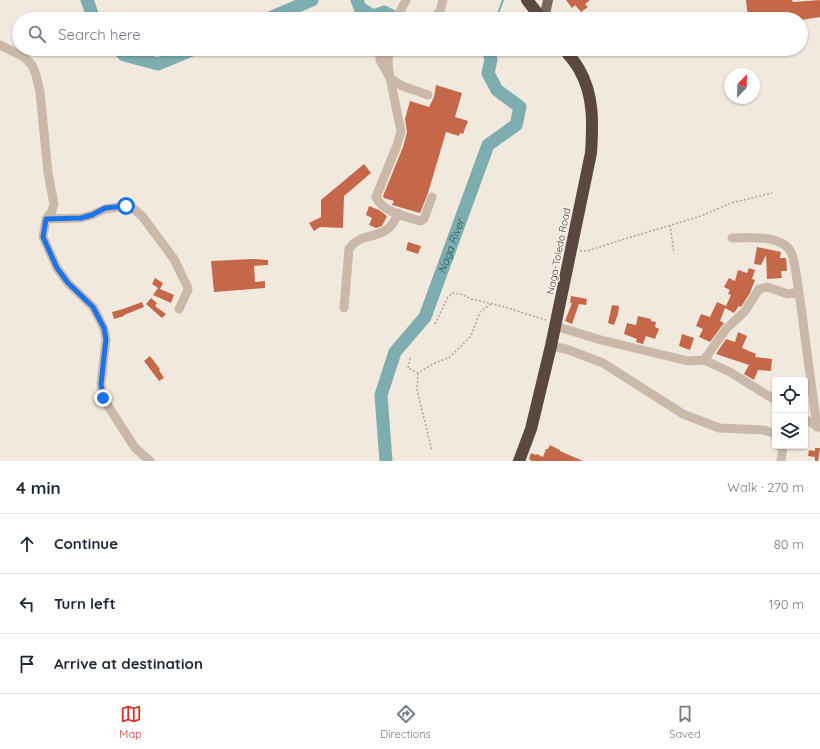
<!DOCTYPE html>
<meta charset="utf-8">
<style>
body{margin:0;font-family:Quicksand,sans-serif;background:#f2f2f3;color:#1f2937}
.controls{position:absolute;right:12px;bottom:12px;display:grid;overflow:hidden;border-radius:4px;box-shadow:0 1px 3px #0004}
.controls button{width:36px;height:36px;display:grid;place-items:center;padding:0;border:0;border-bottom:1px solid #e0e1e3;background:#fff;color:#1f2937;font:20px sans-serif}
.compass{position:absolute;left:724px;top:68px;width:36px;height:36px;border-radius:50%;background:#fff;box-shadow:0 1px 3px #0004;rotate:23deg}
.stop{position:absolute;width:12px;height:12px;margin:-9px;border:3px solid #1a73e8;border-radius:50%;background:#fff}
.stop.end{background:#1a73e8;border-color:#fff;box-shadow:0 1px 4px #0008}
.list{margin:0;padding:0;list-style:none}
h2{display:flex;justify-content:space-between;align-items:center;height:52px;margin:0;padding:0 16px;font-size:17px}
h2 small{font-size:13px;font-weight:400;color:#747a83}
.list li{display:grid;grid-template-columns:26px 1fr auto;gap:12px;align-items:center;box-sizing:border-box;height:60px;padding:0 16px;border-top:1px solid #e0e1e3}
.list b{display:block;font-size:15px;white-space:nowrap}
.list em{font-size:13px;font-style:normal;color:#747a83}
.icon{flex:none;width:22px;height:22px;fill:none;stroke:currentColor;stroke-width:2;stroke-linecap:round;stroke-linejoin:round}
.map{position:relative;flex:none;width:820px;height:461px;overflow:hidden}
.search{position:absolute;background:#fff;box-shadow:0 1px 3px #0004;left:12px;right:12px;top:12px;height:44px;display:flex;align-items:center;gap:10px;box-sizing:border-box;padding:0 14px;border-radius:22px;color:#747a83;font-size:15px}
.sheet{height:232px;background:#fff}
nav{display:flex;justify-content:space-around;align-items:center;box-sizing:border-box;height:56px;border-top:1px solid #e0e1e3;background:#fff;font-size:11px;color:#747a83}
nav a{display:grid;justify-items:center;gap:2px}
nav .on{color:#d93025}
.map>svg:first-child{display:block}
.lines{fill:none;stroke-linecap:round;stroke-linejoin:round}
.stream{stroke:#7dadaf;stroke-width:2}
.river{stroke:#7dadaf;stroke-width:13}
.building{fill:#c56749}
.path{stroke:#b6a394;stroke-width:1.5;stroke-dasharray:2 2;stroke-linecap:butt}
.minor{stroke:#cab9a9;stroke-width:9}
.major{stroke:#79655a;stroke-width:10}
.highway{stroke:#594840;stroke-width:12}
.route{stroke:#1a73e8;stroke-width:5}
.labels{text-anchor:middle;stroke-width:3;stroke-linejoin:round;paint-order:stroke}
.street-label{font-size:10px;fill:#382e29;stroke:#faf3ea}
.water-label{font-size:11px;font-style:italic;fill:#1f5559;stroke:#faf3ea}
</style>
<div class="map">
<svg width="820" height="461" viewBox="0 0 820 461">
<rect width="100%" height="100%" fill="#f2e9de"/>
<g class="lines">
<path class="stream" d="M496,19L503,0"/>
<g class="river">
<path d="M87,0L94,19"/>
<path d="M357,0L360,8L373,16L384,12L398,19"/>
<path d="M267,19L312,0"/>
<path d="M119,49L124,55L158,64L194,49"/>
<path id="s1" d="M386,461L381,395L395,352L425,317L488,145L516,125L520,107L497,90L488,73L491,60L488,49"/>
</g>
</g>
<path class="building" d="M566,0H590L585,4L588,7L581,12L575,5L572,8Z
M746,0H792L793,2L820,0V17L801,20L748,19Z
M436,85L462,93L455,117L468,121L463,134L460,133L459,136L446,132L428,193L420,213L392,205L394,201L384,198L383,196L403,147L407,132L405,119L410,101L429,107L434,97Z
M364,164L371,173L344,196L343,228L320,227L314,231L309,223L321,217V200Z
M369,206L379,210L387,216L382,226L376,228L369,225L372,218L366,215Z
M408,242L421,246L418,254L406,250Z
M757,247L781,252L780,258H786L787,271H781L782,278L767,279L766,255L761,265L754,264Z
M253,259L268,260V265L254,266L255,282L265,281V288L214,292L211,261Z
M749,268L755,270L752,279L755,280L750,293L741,307L739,306L734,313L725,308L720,321L724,323L710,342L699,337L703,329L696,326L701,314L710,317L717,302L726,306L731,295L728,294L730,290L724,287L729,278L735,281L738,270L747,273Z
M155,278L163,283L160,289L174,295L171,303L153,295L158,288L152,284Z
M571,296L587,299L586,305L579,304L572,324L565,321L572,303H570Z
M151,298L157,303L155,306L166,314L162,318L146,304Z
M142,302L144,307L124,315V316L114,319L112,312L123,309Z
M612,305L619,306L618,314L614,325L608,323Z
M638,316L651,319V321L656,322L655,327L659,329L655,339L646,336L643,344L636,342L637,339L624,334L627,323L636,325Z
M738,332L747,336L742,348L756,354L755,357L772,359L771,371L758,370L754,380L744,374L749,365L716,354L726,339L735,342Z
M682,334L694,338L690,350L679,346Z
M150,356L160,369L159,370L164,378L159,381L144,361Z
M550,445L560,450V451L583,461H532L529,459L531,453L536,455L537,454L543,457L546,449H548Z
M815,448H820L818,461H815V457L808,456L809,450L815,451Z"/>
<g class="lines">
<path class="path" d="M670,225L674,253
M580,251H587L618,241L701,216L731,203L772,193
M435,324L448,297L452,293L461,294L471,299L498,305L546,320
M410,358L408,368L418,373L433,364L450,357L471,336L480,312L491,304
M418,373L417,390L432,451"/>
<path class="minor" d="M396,19L406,0
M433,19L440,11L443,0
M0,45L24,57L32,65L36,75L40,92L48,173L54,204L52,211L46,219L43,237L57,268L68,283L93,307L99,318L104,329L106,339L101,384L103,398L135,448L150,461
M382,49L380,54V60L390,78L401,131L397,145L376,197C384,213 405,216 420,221L424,219L432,197
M393,49C385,56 389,69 390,78C401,88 414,89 428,95
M46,219L81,218L92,215L105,209L126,206L134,209L142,216L174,259L187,286L188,290L179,309
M799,292L817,427
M344,308L349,249C359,233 378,239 390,227C393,224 396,218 398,213
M555,326L601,340L688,361L704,360L730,372L775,400
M551,346L566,349L603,363L683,414L719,428L764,430L775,434
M704,360L726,329L745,311L759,289L767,287L788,294L799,292C797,283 795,259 791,252C781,234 749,238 732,238
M805,419L820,428
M781,461L783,446"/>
<path class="major" d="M544,19L548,0"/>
<path class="highway" d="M527,0L542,19
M519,461L531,429L551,346L591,153C593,123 594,95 579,69C575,62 569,55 564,49"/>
</g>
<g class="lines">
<path class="route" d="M103,398L101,384L106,339L104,328L93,307L68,283L57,268L43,237L46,219L81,218L92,215L105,208L126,206"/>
</g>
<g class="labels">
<g class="street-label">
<text transform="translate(558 251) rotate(-79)" y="4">Naga-Toledo Road</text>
</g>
<g class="water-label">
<text dy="4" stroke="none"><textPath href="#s1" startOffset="233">Naga River</textPath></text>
</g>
</g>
</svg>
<div class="controls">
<button><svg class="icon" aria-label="locate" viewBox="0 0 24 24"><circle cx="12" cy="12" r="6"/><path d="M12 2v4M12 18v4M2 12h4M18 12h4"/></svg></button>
<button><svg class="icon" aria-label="layers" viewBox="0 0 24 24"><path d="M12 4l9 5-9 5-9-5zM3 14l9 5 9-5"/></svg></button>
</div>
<svg class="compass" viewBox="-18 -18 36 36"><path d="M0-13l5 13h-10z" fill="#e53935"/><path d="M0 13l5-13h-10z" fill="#747a83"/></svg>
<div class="stop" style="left:126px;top:206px"></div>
<div class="stop end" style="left:103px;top:398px"></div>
<div class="search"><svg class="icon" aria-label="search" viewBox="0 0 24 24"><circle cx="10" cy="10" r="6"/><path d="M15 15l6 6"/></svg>Search here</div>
</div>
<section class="sheet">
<h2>4 min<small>Walk · 270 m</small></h2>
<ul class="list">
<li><svg class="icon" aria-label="ahead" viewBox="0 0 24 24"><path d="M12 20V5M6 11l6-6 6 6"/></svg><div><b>Continue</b></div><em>80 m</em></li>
<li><svg class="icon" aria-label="left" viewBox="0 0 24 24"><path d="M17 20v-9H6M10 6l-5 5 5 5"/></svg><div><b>Turn left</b></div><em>190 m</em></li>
<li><svg class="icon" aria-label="arrive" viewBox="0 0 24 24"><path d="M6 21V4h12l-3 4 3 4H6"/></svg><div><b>Arrive at destination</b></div></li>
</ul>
</section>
<nav>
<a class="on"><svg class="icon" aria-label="map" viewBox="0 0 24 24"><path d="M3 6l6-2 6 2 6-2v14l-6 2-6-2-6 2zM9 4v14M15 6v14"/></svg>Map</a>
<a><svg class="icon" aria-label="directions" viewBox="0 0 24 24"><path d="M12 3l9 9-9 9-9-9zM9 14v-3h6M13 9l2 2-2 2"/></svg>Directions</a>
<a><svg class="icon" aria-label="saved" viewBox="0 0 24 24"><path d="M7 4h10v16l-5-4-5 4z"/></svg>Saved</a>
</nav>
